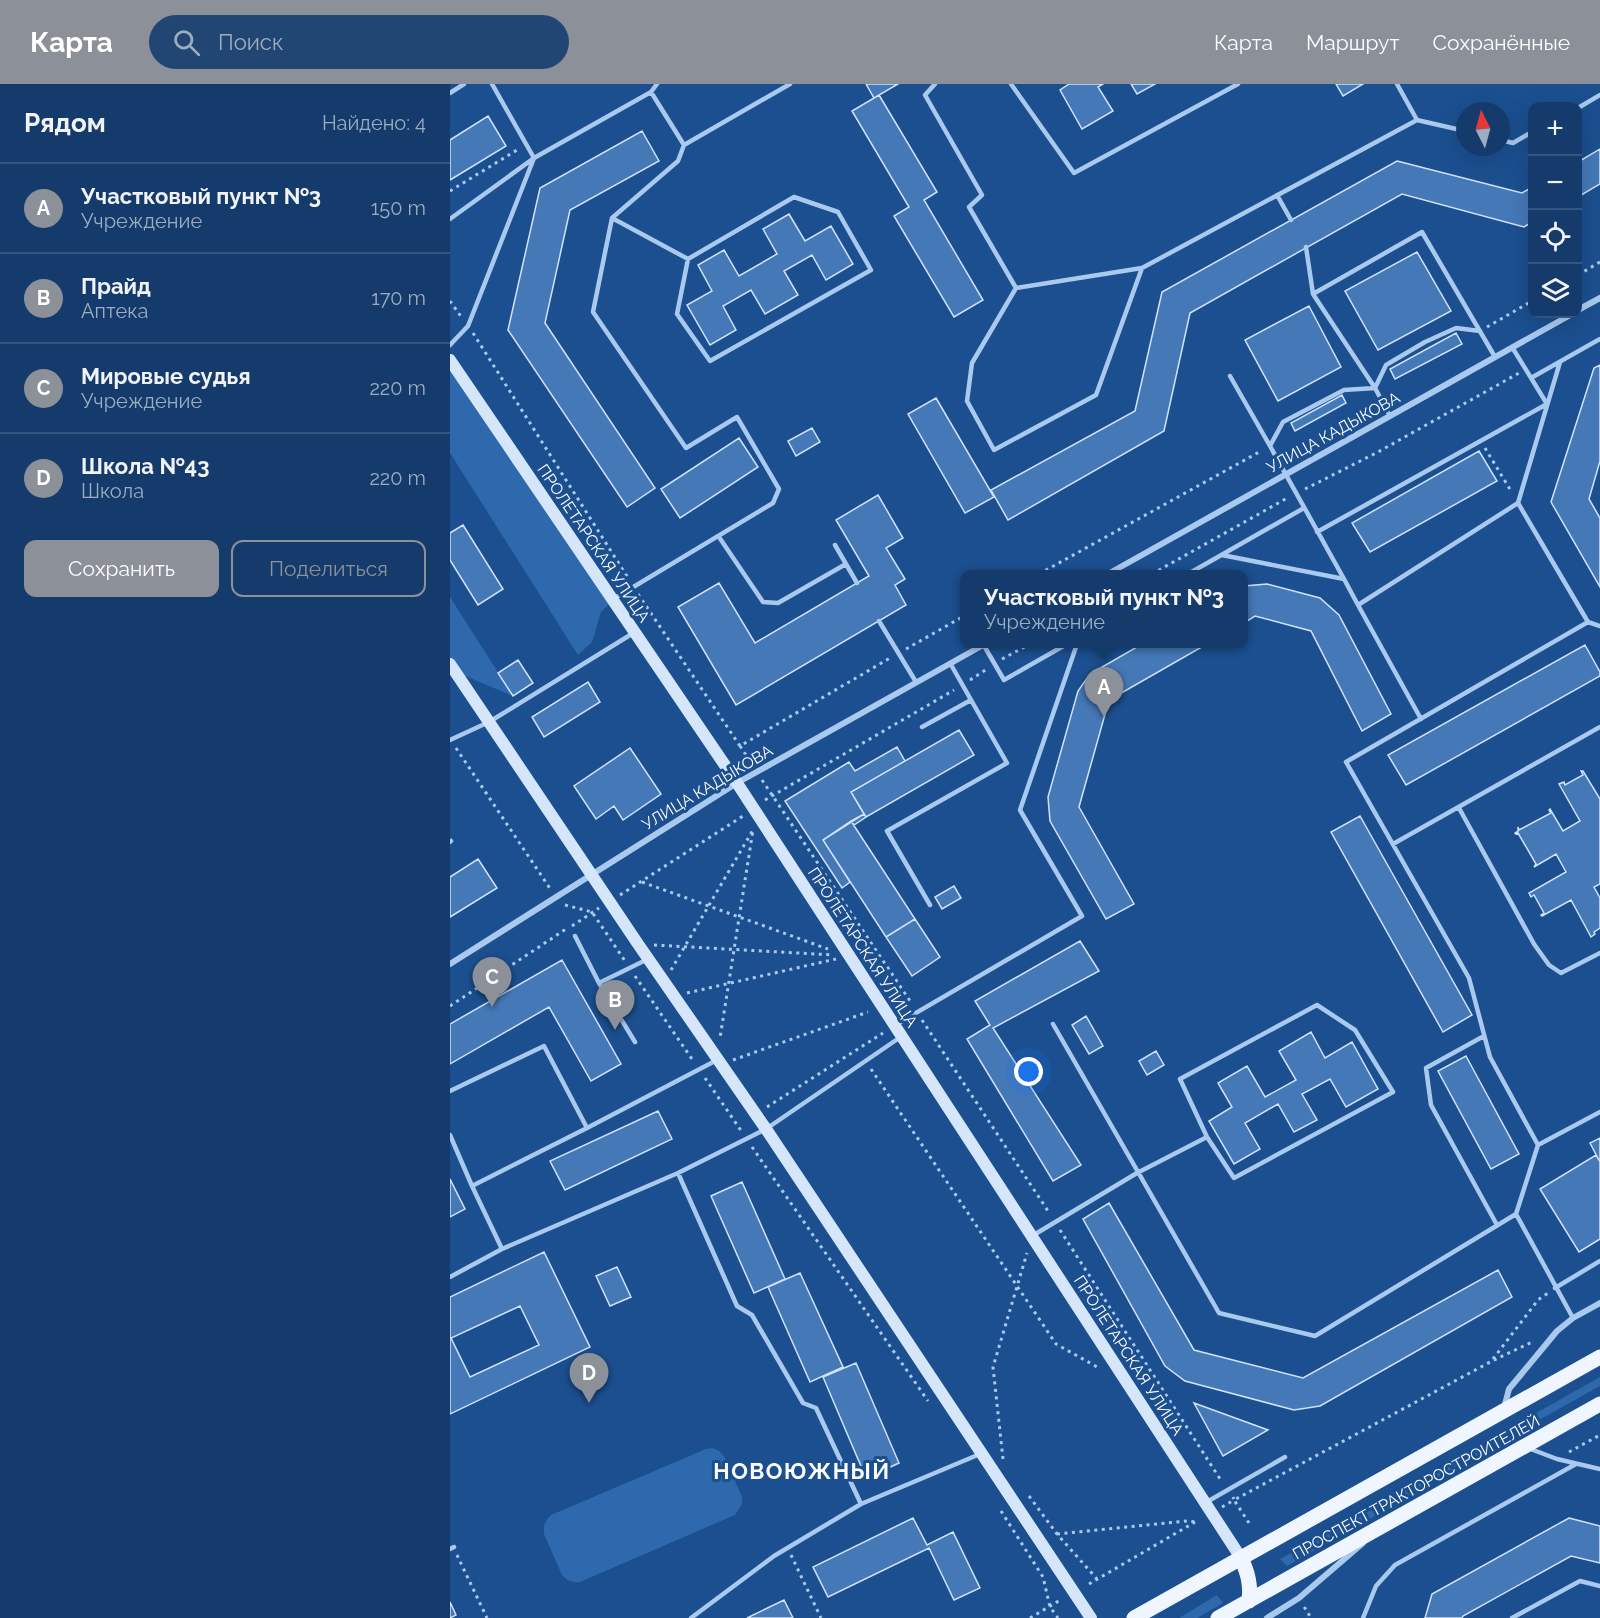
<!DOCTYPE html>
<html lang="ru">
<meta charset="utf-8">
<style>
body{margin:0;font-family:Raleway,sans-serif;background:#214673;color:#f1f3f6}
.controls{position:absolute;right:18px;top:18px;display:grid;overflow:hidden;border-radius:12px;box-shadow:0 6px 24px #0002}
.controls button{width:54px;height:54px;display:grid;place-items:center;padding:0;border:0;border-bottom:2px solid #33557e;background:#143b6b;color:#f1f3f6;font:30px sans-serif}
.compass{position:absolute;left:1006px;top:18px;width:54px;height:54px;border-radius:50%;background:#143b6b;box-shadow:0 6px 24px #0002;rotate:354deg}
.you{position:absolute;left:579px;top:988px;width:21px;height:21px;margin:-15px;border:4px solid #fff;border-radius:50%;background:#1a73e8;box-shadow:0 0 0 9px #1a73e833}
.badge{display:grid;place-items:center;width:39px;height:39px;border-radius:50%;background:#8c9099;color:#fff;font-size:20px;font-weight:700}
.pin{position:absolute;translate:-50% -50px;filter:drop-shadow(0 2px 3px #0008)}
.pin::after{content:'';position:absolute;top:32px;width:21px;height:18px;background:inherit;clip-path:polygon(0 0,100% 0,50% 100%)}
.popup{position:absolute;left:510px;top:486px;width:288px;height:78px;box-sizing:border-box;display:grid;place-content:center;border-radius:12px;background:#143b6b;filter:drop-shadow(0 2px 4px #0005);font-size:20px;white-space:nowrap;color:#9dadc1}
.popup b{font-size:22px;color:#f1f3f6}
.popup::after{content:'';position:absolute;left:50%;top:100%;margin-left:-12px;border:12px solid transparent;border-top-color:#143b6b}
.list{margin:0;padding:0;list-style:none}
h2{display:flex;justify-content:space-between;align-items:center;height:78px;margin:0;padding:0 24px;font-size:26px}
h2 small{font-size:20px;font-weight:400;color:#9dadc1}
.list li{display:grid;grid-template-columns:39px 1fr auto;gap:18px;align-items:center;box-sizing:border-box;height:90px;padding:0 24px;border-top:2px solid #33557e}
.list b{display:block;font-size:22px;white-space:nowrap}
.list p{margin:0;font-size:20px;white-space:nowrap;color:#9dadc1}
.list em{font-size:20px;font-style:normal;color:#9dadc1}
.actions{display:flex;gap:12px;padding:18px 24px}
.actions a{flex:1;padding:14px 0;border:2px solid #8c9099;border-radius:12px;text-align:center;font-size:21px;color:#8c9099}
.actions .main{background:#8c9099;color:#fff}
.icon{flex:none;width:33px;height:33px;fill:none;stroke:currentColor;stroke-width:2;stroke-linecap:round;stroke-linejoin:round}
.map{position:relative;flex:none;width:1150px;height:1534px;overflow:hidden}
header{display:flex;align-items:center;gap:36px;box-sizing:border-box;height:84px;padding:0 30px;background:#8c9099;color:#fff}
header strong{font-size:28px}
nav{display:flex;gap:33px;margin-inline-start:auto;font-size:21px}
.search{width:420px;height:54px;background:#214673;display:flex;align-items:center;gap:15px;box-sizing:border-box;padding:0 21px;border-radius:33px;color:#9dadc1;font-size:22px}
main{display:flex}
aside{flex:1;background:#143b6b}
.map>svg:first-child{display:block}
.green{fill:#2e69ad}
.building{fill:#4478b7;stroke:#cfe3fa;stroke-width:1.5;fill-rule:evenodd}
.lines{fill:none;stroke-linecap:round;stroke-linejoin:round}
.path{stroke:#a9c9ee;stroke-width:3;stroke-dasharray:3 4.5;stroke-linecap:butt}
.lane{stroke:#a9c9ee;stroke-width:4.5}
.street{stroke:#a9c9ee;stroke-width:6}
.secondary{stroke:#d6e6fa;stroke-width:12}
.primary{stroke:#f0f6ff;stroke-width:15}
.labels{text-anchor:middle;stroke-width:6;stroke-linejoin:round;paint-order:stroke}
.street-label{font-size:16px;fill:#fff;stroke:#1b4f8f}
.district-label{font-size:22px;font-weight:bold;letter-spacing:1.5px;fill:#fff;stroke:#1b4f8f}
</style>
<header>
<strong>Карта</strong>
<div class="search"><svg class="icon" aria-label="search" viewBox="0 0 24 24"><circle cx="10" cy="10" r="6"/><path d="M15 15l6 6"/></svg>Поиск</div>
<nav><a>Карта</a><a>Маршрут</a><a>Сохранённые</a></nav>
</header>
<main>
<aside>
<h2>Рядом<small>Найдено: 4</small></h2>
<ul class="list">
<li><span class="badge">A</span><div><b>Участковый пункт №3</b><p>Учреждение</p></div><em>150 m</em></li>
<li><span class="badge">B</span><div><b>Прайд</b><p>Аптека</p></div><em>170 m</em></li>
<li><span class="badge">C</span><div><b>Мировые судья</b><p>Учреждение</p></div><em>220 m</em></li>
<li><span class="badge">D</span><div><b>Школа №43</b><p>Школа</p></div><em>220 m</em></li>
</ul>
<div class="actions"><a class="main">Сохранить</a><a>Поделиться</a></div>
</aside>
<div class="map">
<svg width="1150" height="1534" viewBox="0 0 1150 1534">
<rect width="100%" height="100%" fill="#1b4f8f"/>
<path class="green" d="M0,276L163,516L151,528L142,558L128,571L0,369Z
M0,513L63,612L6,588L0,580Z
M1150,1293V1302L1089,1336L1086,1329Z
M1028,1363L1032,1371L837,1482L830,1475Z
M263,1364L269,1367L274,1372L292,1413V1420L285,1431L130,1498C122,1499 118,1497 112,1491L94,1450C93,1441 95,1437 101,1431L256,1365Z
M767,1511L773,1519L747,1534H729Z"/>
<path class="building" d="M416,0H448L424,14Z
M619,0H653L648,3L663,27L632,45L610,6Z
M681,0H705L687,10Z
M886,0H913L893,12Z
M429,11L487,108L474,116L533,216L504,233L444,132L459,123L402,27Z
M38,32L56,62L0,96V56Z
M192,47L209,77L120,126L95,239L205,404L177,423L58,246L90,104Z
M1150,65V100L1128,113V78Z
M947,77L1072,109L1082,103V138L1074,143L952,110L740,229L714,347L558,436L541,406L685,327L712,208Z
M339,130L355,157L381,142L403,180L376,196L362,171L334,187L348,211L315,230L301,206L273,222L286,246L260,261L237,221L262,207L248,181L274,166L289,192L327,170L313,145Z
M967,168L1001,227L928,266L895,207Z
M859,222L891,283L828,317L795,256Z
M1006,249L1012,260L945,295L940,285Z
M1150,281V377L1139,415L1150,434V503L1101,418L1144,284Z
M892,311L896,319L845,347L841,339Z
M486,314L544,413L515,429L458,330Z
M362,344L370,358L346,372L338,357Z
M289,354L308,383L230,434L211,405Z
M1029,367L1047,397L920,468L902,439Z
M428,411L453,454L436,464L455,495L445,501L456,521L286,621L228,523L269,499L305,559L419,492L386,436Z
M13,441L53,505L28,521L0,476V449Z
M817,500L870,514L889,531L941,630L912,647L861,547L805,532L794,539V502Z
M692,560H757L659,616L629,723L684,820L656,835L600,737L598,713L628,607L640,590Z
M1135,561L1150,588V592L956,701L938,671Z
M68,576L83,599L63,612L48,589Z
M138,598L150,618L94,653L82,633Z
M509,646L524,671L416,733L401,708Z
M447,663L455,677L401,708L414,730L373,756L400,798L392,804L335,717L399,678L405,687Z
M180,664L211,710L173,736L164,722L146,735L124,702Z
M1131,687H1133L1150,715V800L1144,803L1150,814V844L1144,848L1145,850L1141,853L1121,816L1092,832L1091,831L1094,829L1084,811L1081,813L1079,809L1116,788L1106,770L1084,783L1086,780L1068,749L1066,750L1065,749L1068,747V743L1069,746L1101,729L1099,726L1100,725L1113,747L1130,737L1109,700L1114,698L1115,701L1133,691Z
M414,730L416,733L404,741L401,737Z
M910,732L1022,931L993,948L881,748Z
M401,737L465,835L436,853L373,756Z
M28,775L47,804L0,833V793Z
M504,802L511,814L492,825L485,813Z
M465,835L490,873L462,892L436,853Z
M630,857L649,887L543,944L631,1081L603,1097L517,955L540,941L525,917Z
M112,876L171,980L141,997L99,923L0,980V940Z
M636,932L653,962L639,970L622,941Z
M861,948L875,974L902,958L928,1005L896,1023L880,995L852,1010L867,1036L844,1048L828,1020L795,1039L810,1065L784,1080L759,1037L782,1023L768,999L797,982L815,1013L846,996L829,967Z
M706,967L714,981L697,991L689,977Z
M1016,972L1069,1070L1041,1085L988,987Z
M208,1027L222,1055L115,1106L100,1077Z
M1150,1054V1078L1140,1059Z
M1146,1071L1150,1078V1155L1129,1168L1090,1105Z
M0,1095L15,1125L0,1133Z
M292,1098L335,1195L304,1209L261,1112Z
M659,1119L744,1266L853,1294L1048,1186L1062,1213L870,1322L844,1326L735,1297L715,1282L633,1135Z
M94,1168L140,1263L0,1330V1213ZM70,1222L89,1261L20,1293L1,1254Z
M167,1183L181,1213L160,1222L146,1192Z
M350,1189L393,1283L360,1298L318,1203Z
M406,1279L449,1379L416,1394L373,1293Z
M744,1319L818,1346L773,1372Z
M463,1434L477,1461L503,1448L530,1504L504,1516L479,1464L378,1513L363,1483Z
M1119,1434L1150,1442V1479L1121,1472L1013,1532L1012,1534H975L982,1510Z
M334,1516L343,1534H297Z
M0,1518L6,1531L0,1534Z"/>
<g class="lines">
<path class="path" d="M0,107L67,66
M1128,191L1150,178
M0,217L12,234
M1037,243L1082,217
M23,249L178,494
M1035,364L1061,407
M855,405L928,368L1069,289
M589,490L811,367
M702,490L839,413
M188,510L290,662L440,574
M456,565L514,532
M552,575L580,560
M520,596L537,585
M290,662L302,680
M6,664L101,806
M312,696L462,920
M315,716L504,606
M192,798L378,865
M170,811L293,732
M115,821L142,828L175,877
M122,842L149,824
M204,861L383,871
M221,886L303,746L270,954
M185,892L244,978
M237,909L386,875
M0,922L116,845
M472,936L600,1130
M283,976L418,928
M421,985L606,1260L649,1284
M255,994L292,1048
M317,1023L433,949
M302,1063L478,1317
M610,1146L772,1398
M1043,1275L1088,1216L1098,1209
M1119,1368L1150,1351
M553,1375L543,1283L577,1169
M579,1412L607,1450L647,1495
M772,1423L784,1416L783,1413
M551,1427L593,1493L600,1523L608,1534
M799,1439L784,1416L1042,1277L1082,1258
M607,1450L737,1437L746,1438
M7,1471L37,1534
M341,1471L371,1534
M639,1500L745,1438
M854,1525L855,1524L861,1534
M580,1534L612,1515"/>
<path class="lane" d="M42,0L84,74L201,8L234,61L340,0
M485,0L475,11L532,111L519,123L566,204L522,279L517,317L544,366L646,311L692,184L967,36L1015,47
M561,0L624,89L788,0
M947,0L967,36
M201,8L207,0
M0,9L14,0
M1128,24L1150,11
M1051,56L1063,59L1082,48
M827,111L841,136
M162,134L238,175L344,113L388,128L421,186L260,277L227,230L238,175
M0,135L84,74
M856,163L863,210L925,304L940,332
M566,204L692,184
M863,210L972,148L1045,273
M0,261L18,242L84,74
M780,292L820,362
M1081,294L1150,255
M1068,419L1110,278
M867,448L1097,320L1062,263
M269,453L313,518L328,519L396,480
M385,461L407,499
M772,471L894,495L908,521
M738,490L854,424
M894,495L820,362L833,338L894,306L925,304L936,281L975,258L1006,244L1030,247
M165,514L323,419L329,405L287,333L236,364L143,228L162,134L228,77L234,61
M429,537L466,598
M533,560L554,596L617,560
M971,635L908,521L1068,419L1138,538L1150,542
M472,643L521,616
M0,656L39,638L185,548
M1009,724L1084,860L1099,881L1111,889L1150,869
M0,758L1,757
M943,760L1150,643
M480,821L437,747L557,679L500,579
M125,852L149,899L185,958
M149,899L198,875
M867,921L905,946L943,1008L784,1094L757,1053L730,995Z
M447,940L632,832L570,726L627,560
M603,940L769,1229L865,1252L1066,1130L1123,1234
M1034,952L976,984L981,1021L1047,1141
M0,1007L94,962L137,1044L22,1102L52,1165
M137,1044L267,976
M0,1051L22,1102
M1088,1061L1150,1028
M228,1089L287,1222L302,1231L353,1319L366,1324L411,1420L324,1472L241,1534
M1066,1130L1088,1061L1040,973L1019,894L896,678L1138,538
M582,1152L687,1089L757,1053
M0,1193L52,1165L228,1089L316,1045L452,952
M1105,1204L1150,1177
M1078,1364L1107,1375L1150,1385
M755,1419L835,1373
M411,1420L530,1370
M0,1465L4,1463
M913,1534L926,1502L945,1481L1126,1380
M1062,1534L1130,1497L1150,1502"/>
<path class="street" d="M1128,226L1150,214
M658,490L1122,230
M0,880L287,699L535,560
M1054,1324L1059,1305L1107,1247L1123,1234L1150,1219
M817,1534L849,1514L913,1459"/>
<path class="secondary" d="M0,276L287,699L791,1474
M0,580L188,860L316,1045L641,1534"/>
<path class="primary" d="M791,1474C798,1489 801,1501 799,1517
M684,1534L1150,1273
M768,1534L1150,1320"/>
</g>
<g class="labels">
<g class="street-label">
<text transform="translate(883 348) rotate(-29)" y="6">УЛИЦА КАДЫКОВА</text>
<text transform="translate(144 459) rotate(56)" y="6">ПРОЛЕТАРСКАЯ УЛИЦА</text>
<text transform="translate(257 703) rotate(-31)" y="6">УЛИЦА КАДЫКОВА</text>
<text transform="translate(413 863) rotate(57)" y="6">ПРОЛЕТАРСКАЯ УЛИЦА</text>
<text transform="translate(679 1271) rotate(57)" y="6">ПРОЛЕТАРСКАЯ УЛИЦА</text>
<text transform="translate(966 1403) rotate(-29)" y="6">ПРОСПЕКТ ТРАКТОРОСТРОИТЕЛЕЙ</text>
</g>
<g class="district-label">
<text x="352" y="1395">НОВОЮЖНЫЙ</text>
</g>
</g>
</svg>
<div class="controls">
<button>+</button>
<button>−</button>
<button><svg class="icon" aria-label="locate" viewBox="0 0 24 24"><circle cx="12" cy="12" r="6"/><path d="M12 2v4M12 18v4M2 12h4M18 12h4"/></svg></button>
<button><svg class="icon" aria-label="layers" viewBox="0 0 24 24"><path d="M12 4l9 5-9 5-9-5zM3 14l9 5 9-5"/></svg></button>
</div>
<svg class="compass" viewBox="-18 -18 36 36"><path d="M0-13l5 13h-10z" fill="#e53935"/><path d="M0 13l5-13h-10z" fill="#9dadc1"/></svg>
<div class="you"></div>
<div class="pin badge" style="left:654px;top:633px">A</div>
<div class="popup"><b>Участковый пункт №3</b>Учреждение</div>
<div class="pin badge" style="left:165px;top:946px">B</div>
<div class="pin badge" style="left:42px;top:923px">C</div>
<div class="pin badge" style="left:139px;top:1319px">D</div>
</div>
</main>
